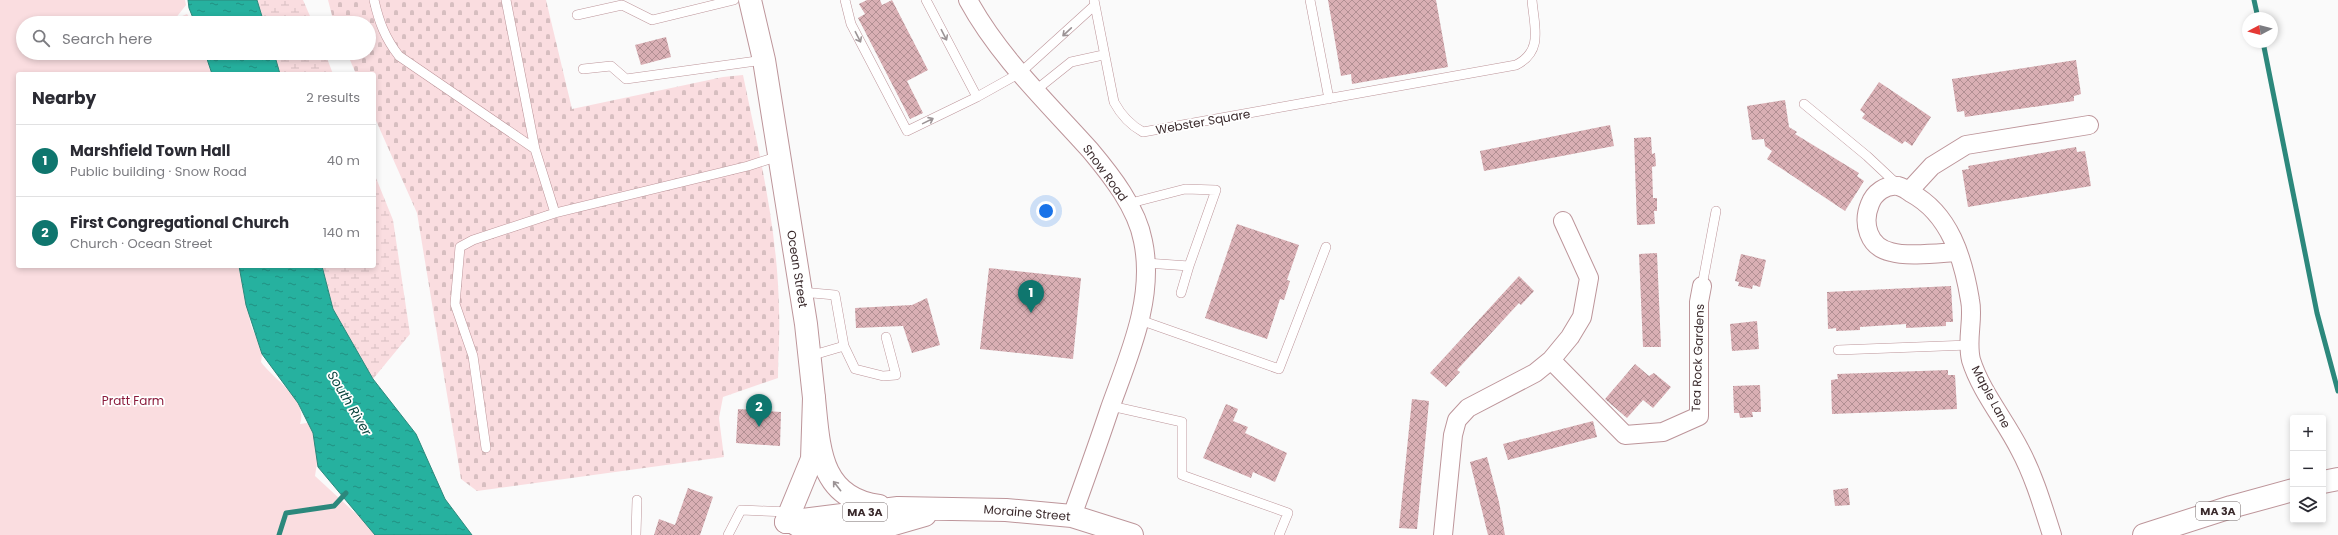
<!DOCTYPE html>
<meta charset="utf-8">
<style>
body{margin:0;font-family:Poppins,sans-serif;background:#f2f2f3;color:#2b2b33}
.controls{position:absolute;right:12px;bottom:12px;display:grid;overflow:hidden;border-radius:4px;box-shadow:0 2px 6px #0003}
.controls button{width:36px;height:36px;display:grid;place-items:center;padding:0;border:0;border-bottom:1px solid #e1e1e2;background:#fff;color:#2b2b33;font:20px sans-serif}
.compass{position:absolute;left:2242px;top:12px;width:36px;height:36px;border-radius:50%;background:#fff;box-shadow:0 2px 6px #0003;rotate:263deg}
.you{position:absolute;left:1046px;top:211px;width:14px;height:14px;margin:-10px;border:3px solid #fff;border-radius:50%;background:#1a73e8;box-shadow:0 0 0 6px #1a73e833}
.badge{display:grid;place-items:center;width:26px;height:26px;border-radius:50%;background:#0f766e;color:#fff;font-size:13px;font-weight:700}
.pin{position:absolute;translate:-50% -33px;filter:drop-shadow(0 1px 2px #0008)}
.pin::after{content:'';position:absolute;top:21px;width:14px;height:12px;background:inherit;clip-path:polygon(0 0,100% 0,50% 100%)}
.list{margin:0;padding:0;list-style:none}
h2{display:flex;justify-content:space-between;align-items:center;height:52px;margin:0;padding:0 16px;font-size:17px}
h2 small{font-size:13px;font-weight:400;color:#7c7c81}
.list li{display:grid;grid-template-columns:26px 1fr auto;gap:12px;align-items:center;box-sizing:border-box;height:72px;padding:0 16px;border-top:1px solid #e1e1e2}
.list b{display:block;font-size:15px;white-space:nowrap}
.list p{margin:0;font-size:13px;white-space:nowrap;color:#7c7c81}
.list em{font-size:13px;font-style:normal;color:#7c7c81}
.icon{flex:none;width:22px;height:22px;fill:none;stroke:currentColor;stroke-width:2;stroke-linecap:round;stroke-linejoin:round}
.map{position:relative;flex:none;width:2338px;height:535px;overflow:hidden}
.search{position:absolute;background:#fff;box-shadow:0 2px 6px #0003;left:16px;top:16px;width:360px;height:44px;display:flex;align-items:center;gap:10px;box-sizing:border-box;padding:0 14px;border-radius:22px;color:#7c7c81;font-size:15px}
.panel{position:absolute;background:#fff;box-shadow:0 2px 6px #0003;left:16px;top:72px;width:360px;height:196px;border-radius:4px}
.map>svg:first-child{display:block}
.wetland{fill:url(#wetland-marsh)}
.cemetery{fill:url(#cemetery-stones)}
.green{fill:#fadde0}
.water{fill:url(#water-ripples);stroke:#2c887c}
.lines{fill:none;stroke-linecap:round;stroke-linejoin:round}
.stream{stroke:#2c887c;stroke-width:5}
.building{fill:url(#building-cross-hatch)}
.service-casing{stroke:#bd959a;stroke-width:10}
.minor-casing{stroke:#bd959a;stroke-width:20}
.secondary-casing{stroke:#bd959a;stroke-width:24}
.primary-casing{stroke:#bd959a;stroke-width:24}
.service{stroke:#fff;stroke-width:9}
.minor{stroke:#fff;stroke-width:18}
.secondary{stroke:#fff;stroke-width:22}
.primary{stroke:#fff;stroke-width:22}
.oneway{stroke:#9c9496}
.labels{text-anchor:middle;stroke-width:3.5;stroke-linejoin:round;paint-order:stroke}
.shield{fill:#fff;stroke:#756a6b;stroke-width:1}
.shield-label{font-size:11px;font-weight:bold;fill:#3a2a2c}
.street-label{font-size:12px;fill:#3a2a2c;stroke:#fff}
.park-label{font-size:12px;fill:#8a1b3c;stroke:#fff}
.water-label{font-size:13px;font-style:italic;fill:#0d463f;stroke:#fff}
</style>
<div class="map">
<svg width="2338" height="535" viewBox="0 0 2338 535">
<defs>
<pattern id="wetland-marsh" width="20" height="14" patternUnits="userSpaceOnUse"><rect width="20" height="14" fill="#fadde0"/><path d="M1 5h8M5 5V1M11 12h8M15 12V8" fill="none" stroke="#d7bec0"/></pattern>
<pattern id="cemetery-stones" width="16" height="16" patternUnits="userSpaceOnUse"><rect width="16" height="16" fill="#fadde0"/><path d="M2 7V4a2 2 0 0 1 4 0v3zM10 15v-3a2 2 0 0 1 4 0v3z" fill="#d7bec0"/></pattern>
<pattern id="water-ripples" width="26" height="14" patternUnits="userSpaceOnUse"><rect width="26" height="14" fill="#26b19f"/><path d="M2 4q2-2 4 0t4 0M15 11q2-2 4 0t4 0" fill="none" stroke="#229082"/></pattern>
<pattern id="building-cross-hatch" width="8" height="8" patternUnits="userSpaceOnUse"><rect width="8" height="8" fill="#d9afb4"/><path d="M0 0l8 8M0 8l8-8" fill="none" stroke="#b18f93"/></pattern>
</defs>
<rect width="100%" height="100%" fill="#fafafa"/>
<path class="wetland" d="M257,0H303L313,23H264Z
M274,53H325L333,74H280Z
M374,173L393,220L410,334L373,379L333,309L322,266H374Z"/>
<path class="cemetery" d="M328,0H546L572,109L723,77L743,75C759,152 778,231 779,311C780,333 778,355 778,378L723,397L719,418L724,457L477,491L461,479L417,213L374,116V74H356L347,53H369V23H334Z"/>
<path class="green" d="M0,0H185L186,5L175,19L187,14L193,23H23V53H209L214,74H18V266H245C243,280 241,298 250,310C246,332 266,340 261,362C272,378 309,400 300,424L314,422L319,450L315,476L379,535H0Z"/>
<path class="water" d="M188,0H257L264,23H195L189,8Z
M205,53H274L280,74H212Z
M239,266H322L333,309L373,379L416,434L445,499L472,535H375L318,467L313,433L298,403L262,354L246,305Z"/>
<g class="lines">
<path class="stream" d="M2254,0L2258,18
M2263,42L2317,313L2338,391
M279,535L286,513L334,506L346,493"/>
</g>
<path class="building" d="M867,0H880L882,5L892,0L928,70L907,81L923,113L910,119L858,18L865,14L859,4Z
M1328,0H1436L1448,67L1352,84L1351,74L1341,76Z
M666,37L671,57L641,65L635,45Z
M2076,60L2081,94L2074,96V101L1965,117L1964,111L1957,112L1952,79Z
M1879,82L1931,117L1912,146L1905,141L1902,144L1862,118L1865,114L1860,110Z
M1785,100L1789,127L1797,132L1795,134L1859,173L1857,176L1864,181L1845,211L1767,159L1772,151L1765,146L1764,139L1752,140L1747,106Z
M1610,125L1614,146L1484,171L1480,151Z
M1651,137L1652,154L1655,153L1656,166L1652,167L1653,198H1657V211H1654L1655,224L1637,225L1634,138Z
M2076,147L2077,152L2085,151L2091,186L1968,207L1962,170L1969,169L1968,166Z
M1237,224L1299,245L1287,280L1290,281L1284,300L1280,299L1267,339L1205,318Z
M1657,253L1661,347H1643L1639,254Z
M1741,254L1766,260L1760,287L1753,285L1752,289L1738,286L1739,282L1735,281Z
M989,268L1081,278L1073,359L980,349Z
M1519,276L1534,291L1521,305L1519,303L1457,370L1460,372L1446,387L1430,373Z
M1951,286L1953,322H1946V326L1906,328V324L1860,327V330L1836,331V328L1828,329L1827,292Z
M927,298L940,345L912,353L903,326L856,328L855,308L912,305Z
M1757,321L1759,349L1732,351L1730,324Z
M1635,364L1649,376L1654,373L1671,387L1653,408L1643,400L1627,418L1605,399Z
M1948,370V375H1955L1957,409L1832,414L1831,380L1838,379L1837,374Z
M1760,385L1761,412H1752L1753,417L1740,418L1739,413H1734L1733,386Z
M1412,399L1429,401L1417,529L1399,528Z
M1226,404L1238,409L1233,421L1248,427L1245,433L1287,453L1275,482L1253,472L1251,478L1203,458Z
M738,409L781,412L780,446L736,443Z
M1593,421L1597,437L1508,460L1503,444Z
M1487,457L1499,502L1505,535H1488L1470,462Z
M688,488L713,497L700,535H654L659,519L675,525Z
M1848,488L1850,505L1835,506L1833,490Z"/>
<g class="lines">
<defs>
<path id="service" d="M374,0C379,22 385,38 399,56L535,149
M506,0L535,149L555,213
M845,0L851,24L907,131L977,97L1020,73L1095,5
M926,0L977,97
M1094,0L1114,102C1121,115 1130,125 1143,132L1516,65C1544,51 1534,26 1532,0
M1310,0L1329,99
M577,15L622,5L652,20L734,0
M583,69L611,66L626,79L764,60
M1036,90L1071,62L1103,55
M1804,104L1867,156L1899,186
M1127,204L1185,189L1216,190L1189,266L1146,263
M1702,286L1716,211
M801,292L835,295L844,346L810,356
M1181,293L1189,266
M1140,320L1279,369L1326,247
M844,346L855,369L883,376L896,375L886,337
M1838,350L1969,345
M1111,406L1182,422V475L1288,513L1279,535
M486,448L473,356L455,304L460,247L473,240L555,213L748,166L779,156
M636,535L637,500
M728,535L741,510L789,512"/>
<path id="minor" d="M968,0C999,57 1047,102 1090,150C1111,175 1137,208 1143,241C1155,298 1129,355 1110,408C1098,444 1085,480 1072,516
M1909,191L1932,166L1966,145L2089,125
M1957,252C1940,253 1907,257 1891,252C1868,247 1862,223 1870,204C1874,193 1886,184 1898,186C1902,187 1907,190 1911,193C1950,214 1963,258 1970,300C1974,319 1966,339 1971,360C1981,392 2005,420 2020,450C2034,476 2043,507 2052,535
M1551,360L1625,435L1663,432L1699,416V302L1702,286
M1443,535L1453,435L1457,420L1468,408L1535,373L1551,360L1570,337L1582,317L1589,278L1563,221"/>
<path id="secondary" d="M750,0L764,60L806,324L814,398L812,459L786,522"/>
<path id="primary" d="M814,398C819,447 819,498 879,506
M2323,482L2338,479
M786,522L898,508L1006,510L1072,516L1132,535
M797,525L837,534L866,532L925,515
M2144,535L2231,507L2293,490"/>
</defs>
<use href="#service" class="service-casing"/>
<use href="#minor" class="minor-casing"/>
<use href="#secondary" class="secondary-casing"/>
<use href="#primary" class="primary-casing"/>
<use href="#service" class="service"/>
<use href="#minor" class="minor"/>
<use href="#secondary" class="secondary"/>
<use href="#primary" class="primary"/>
</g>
<defs><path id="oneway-shaft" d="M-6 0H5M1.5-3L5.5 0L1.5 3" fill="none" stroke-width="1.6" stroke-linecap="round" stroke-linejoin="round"/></defs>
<g class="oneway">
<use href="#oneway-shaft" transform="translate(1067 32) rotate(137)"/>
<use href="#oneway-shaft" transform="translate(944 35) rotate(63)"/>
<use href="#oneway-shaft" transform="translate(858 37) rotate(63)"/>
<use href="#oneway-shaft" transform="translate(928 121) rotate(-26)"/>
<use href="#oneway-shaft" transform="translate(837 486) rotate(-128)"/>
</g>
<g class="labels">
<g class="shield">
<rect x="2196" y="502" width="44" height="18" rx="3"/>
<rect x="843" y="503" width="44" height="18" rx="3"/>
</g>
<g class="shield-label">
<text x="2218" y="515">MA 3A</text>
<text x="865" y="516">MA 3A</text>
</g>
<g class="street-label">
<text transform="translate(1203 122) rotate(-10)" y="4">Webster Square</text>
<text transform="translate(1105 173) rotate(54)" y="4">Snow Road</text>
<text transform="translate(797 269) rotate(81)" y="4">Ocean Street</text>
<text transform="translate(1698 358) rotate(-88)" y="4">Tea Rock Gardens</text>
<text transform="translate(1991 397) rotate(62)" y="4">Maple Lane</text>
<text transform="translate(1027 513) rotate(5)" y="4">Moraine Street</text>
</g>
<g class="park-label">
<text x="133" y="405">Pratt Farm</text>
</g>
<g class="water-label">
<text transform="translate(350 403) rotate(59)" y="5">South River</text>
</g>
</g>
</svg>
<div class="controls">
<button>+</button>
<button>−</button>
<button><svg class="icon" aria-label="layers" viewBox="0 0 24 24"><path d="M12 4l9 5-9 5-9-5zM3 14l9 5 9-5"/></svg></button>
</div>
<svg class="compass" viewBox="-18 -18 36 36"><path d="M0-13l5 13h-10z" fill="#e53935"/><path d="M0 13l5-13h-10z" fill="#7c7c81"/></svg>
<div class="you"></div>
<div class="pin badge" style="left:1031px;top:313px">1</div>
<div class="pin badge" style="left:759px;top:427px">2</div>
<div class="search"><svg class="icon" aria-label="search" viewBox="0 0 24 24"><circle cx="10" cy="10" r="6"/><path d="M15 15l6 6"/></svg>Search here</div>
<section class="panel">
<h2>Nearby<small>2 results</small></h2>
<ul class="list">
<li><span class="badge">1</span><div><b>Marshfield Town Hall</b><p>Public building · Snow Road</p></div><em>40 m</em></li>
<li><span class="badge">2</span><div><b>First Congregational Church</b><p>Church · Ocean Street</p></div><em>140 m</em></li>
</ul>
</section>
</div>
